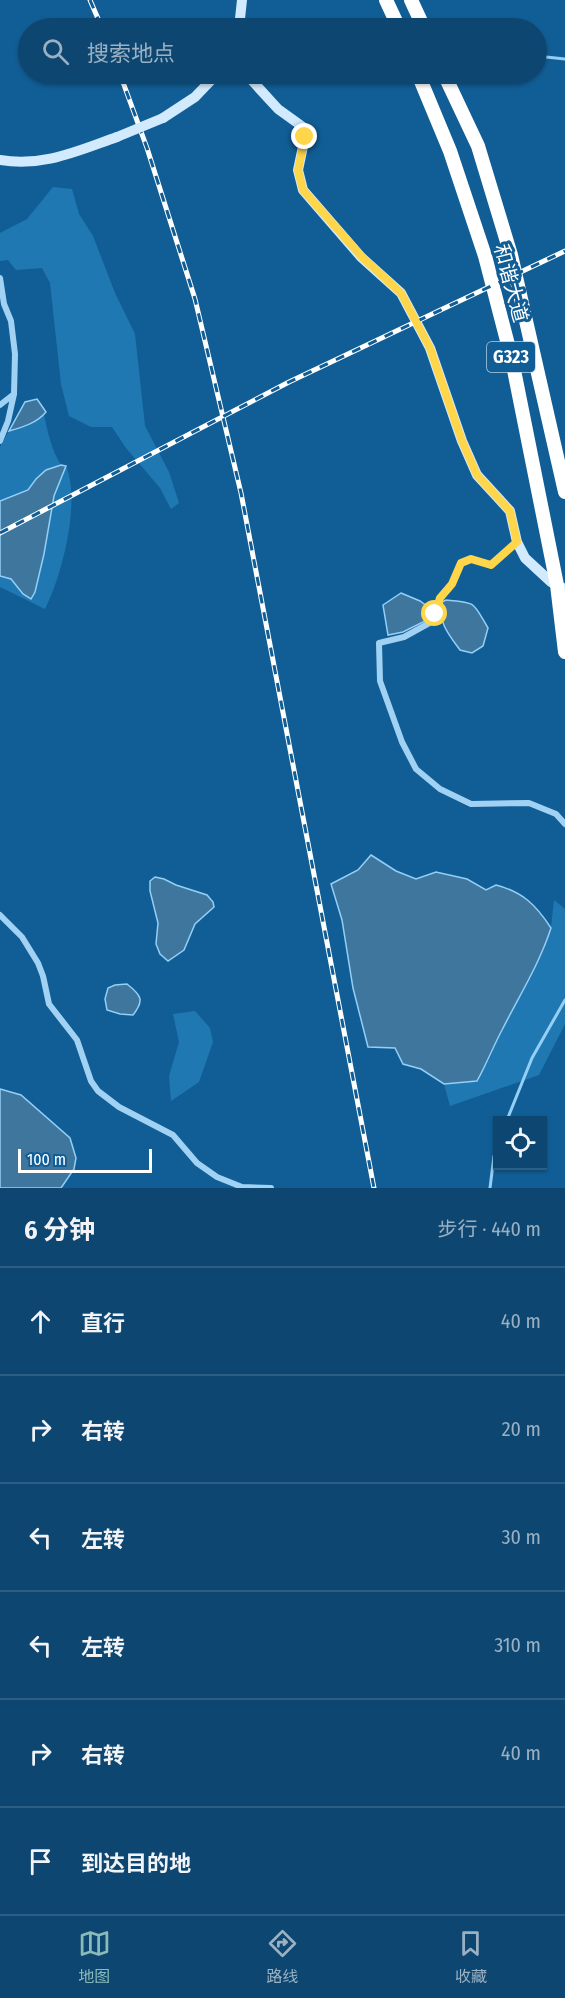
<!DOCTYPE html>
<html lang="zh">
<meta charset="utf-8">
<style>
body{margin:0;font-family:"Fira Sans Condensed","Noto Sans SC",sans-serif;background:#1b5078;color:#f1f3f6}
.controls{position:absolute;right:18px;bottom:18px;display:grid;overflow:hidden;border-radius:0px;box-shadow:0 2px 4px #0004}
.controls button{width:54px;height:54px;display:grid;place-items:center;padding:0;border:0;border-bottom:2px solid #2d5e83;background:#0d4670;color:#f1f3f6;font:30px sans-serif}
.scale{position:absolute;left:18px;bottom:15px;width:134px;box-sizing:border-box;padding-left:6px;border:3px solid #fff;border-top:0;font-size:16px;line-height:21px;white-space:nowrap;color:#fff;-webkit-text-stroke:4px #115e96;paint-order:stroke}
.stop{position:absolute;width:18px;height:18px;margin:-14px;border:4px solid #ffd54a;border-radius:50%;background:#fff}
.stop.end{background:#ffd54a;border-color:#fff;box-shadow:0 2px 6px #0008}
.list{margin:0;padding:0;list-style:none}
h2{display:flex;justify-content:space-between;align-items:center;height:78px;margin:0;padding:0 24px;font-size:26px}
h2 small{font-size:20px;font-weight:400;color:#9ab1c3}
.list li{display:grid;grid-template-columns:39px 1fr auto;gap:18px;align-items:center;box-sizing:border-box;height:108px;padding:0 24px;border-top:2px solid #2d5e83}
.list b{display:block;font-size:22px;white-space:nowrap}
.list em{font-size:20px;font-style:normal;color:#9ab1c3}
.icon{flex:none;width:33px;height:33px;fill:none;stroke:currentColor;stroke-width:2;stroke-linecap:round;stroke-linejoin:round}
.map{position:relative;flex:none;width:565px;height:1188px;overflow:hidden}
.search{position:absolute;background:#0d4670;box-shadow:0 2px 4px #0004;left:18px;right:18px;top:18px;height:66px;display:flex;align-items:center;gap:15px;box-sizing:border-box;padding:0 21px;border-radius:33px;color:#9ab1c3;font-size:22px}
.sheet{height:726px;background:#0d4670}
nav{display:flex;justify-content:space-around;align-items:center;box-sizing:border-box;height:84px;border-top:2px solid #2d5e83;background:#0d4670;font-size:16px;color:#9ab1c3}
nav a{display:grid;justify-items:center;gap:3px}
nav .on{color:#8bbbb9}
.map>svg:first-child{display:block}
.green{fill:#2078b3}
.water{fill:#3f769e;stroke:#93cff7;stroke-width:1.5}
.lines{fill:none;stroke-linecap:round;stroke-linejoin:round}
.stream{stroke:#93cff7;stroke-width:3}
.street{stroke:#a1d2f3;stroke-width:6}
.secondary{stroke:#d1eafd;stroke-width:10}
.highway{stroke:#fff;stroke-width:14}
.rail-casing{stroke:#fff;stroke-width:5}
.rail{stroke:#115e96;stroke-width:3;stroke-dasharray:9;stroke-linecap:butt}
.secondary-bridge{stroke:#d1eafd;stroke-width:10}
.route{stroke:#ffd54a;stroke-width:8}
.labels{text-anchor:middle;stroke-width:6;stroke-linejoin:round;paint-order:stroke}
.shield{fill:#115e96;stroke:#b8cfe0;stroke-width:1.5}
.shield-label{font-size:18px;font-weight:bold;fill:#fff}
.street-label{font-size:20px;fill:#fff;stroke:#115e96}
</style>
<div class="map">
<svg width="565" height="1188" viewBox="0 0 565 1188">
<rect width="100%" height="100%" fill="#115e96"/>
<path class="green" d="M53,187L72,189L79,214L93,236L115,293L135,334L145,426L169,472L179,503L171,509L160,488L126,448L112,427H91L69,416L61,384L50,283L42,268L16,270L8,260L0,261V233L27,219Z
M44,415C48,433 51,449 61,465L46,470L36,479L28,490L0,501V447L9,431L28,426Z
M66,466C81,501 62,576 45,609L0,587V576L11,579L23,594L35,592L54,496Z
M554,900L565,909V1024L539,1075L450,1106L444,1084L477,1080L490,1058L500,1033L543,952L551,928Z
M195,1011L210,1028L213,1042L199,1082L171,1101L169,1076L179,1042L173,1014Z"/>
<path class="water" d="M37,399L46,412C37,423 23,427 9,431L25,402Z
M61,465L66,466L54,496L44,554L35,592L31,599L23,594L11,579L0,576V501L28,490L36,479L46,470Z
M401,593L420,601L432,610L429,619L403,632L388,635L383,605Z
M446,600C477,603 472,601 488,628L483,646L472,653L460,650C449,635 437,621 442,602Z
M371,855L396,871L416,879L436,872L467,879L486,890L496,885C523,892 536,905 551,928C539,965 519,996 502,1030C493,1047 487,1063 477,1081L444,1084L421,1069L403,1064L395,1048L368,1047L353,988L342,920L331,884L358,870Z
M155,877L164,879L176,885L207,895L213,902L214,907L195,924L184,950L168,961L160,954L156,944L158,923L150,891V881Z
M127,984C141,995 145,1000 133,1015L120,1014L107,1010L105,999L108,988L115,985Z
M0,1089L21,1095L70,1138L76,1158L74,1169L61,1188H0Z"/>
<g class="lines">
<path class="stream" d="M546,57L565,59
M507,1120L532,1058L565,1000
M490,1188L494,1156L498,1147"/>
<path class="street" d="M0,278L4,304L11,321L15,354L14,394L8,421L0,441
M0,405L14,394
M517,542L491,565L471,559L461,563L452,584L440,599L433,621L404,637L379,643L380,681L402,742L416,769L440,789L471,804L529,803L556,814L565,824
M0,915L22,937L38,963L43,976L49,1004L77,1040L91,1081L98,1091L119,1107L173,1135L197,1163L217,1177L242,1187L271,1188"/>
<path class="secondary" d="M239,28L242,0
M246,74L278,109L303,127L305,137L298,170L303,190L361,257L401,293L430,348L462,441L477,475L510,511L517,542L525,558L551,582L565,589
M163,118L195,97L217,74
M0,160C44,167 77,151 117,137"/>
<path class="highway" d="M386,0L399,28
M411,0L424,28
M418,74L450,151L485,256L512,360L557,585L565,652
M444,74L478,146L511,255L565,492"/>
<defs>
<path id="rail" d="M90,0L102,28
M120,74L147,148L195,299L241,493L374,1188
M0,533L289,382L565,251"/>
</defs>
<use href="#rail" class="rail-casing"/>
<use href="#rail" class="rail"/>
<path class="secondary-bridge" d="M117,137L163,118"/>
</g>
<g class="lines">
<path class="route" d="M305,137L298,170L303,190L362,257L401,293L430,348L462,441L477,475L510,511L517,542L491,565L471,559L461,563L452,584L440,598L435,614"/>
</g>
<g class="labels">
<rect class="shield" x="487" y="342" width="48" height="30" rx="4.5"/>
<g class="shield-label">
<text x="511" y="363">G323</text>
</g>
<g class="street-label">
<text transform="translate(511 283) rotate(75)" y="7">和谐大道</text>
</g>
</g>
</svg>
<div class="controls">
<button><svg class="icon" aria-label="locate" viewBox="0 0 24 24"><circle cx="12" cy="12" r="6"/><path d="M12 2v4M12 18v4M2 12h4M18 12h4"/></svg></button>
</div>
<div class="scale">100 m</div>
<div class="stop" style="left:435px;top:614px"></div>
<div class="stop end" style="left:305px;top:137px"></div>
<div class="search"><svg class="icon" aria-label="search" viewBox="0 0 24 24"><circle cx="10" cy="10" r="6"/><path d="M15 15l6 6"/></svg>搜索地点</div>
</div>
<section class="sheet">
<h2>6 分钟<small>步行 · 440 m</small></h2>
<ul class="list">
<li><svg class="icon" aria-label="ahead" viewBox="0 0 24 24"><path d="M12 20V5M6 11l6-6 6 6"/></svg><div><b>直行</b></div><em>40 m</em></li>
<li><svg class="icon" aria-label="right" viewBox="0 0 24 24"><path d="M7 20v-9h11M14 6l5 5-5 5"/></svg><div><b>右转</b></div><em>20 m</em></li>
<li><svg class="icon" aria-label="left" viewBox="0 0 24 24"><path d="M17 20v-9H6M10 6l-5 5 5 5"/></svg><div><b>左转</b></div><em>30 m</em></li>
<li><svg class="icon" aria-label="left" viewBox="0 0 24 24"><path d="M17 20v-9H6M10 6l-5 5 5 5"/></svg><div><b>左转</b></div><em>310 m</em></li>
<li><svg class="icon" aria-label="right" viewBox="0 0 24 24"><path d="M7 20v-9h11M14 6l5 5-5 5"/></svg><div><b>右转</b></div><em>40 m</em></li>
<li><svg class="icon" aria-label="arrive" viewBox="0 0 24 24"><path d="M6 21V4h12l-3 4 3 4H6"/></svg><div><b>到达目的地</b></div></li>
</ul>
</section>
<nav>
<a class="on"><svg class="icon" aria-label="map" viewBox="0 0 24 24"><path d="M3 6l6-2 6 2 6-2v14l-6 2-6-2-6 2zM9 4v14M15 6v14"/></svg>地图</a>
<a><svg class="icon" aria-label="directions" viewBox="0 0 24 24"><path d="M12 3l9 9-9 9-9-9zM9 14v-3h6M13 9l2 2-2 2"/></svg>路线</a>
<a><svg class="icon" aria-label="saved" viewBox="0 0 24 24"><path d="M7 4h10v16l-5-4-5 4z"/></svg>收藏</a>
</nav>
